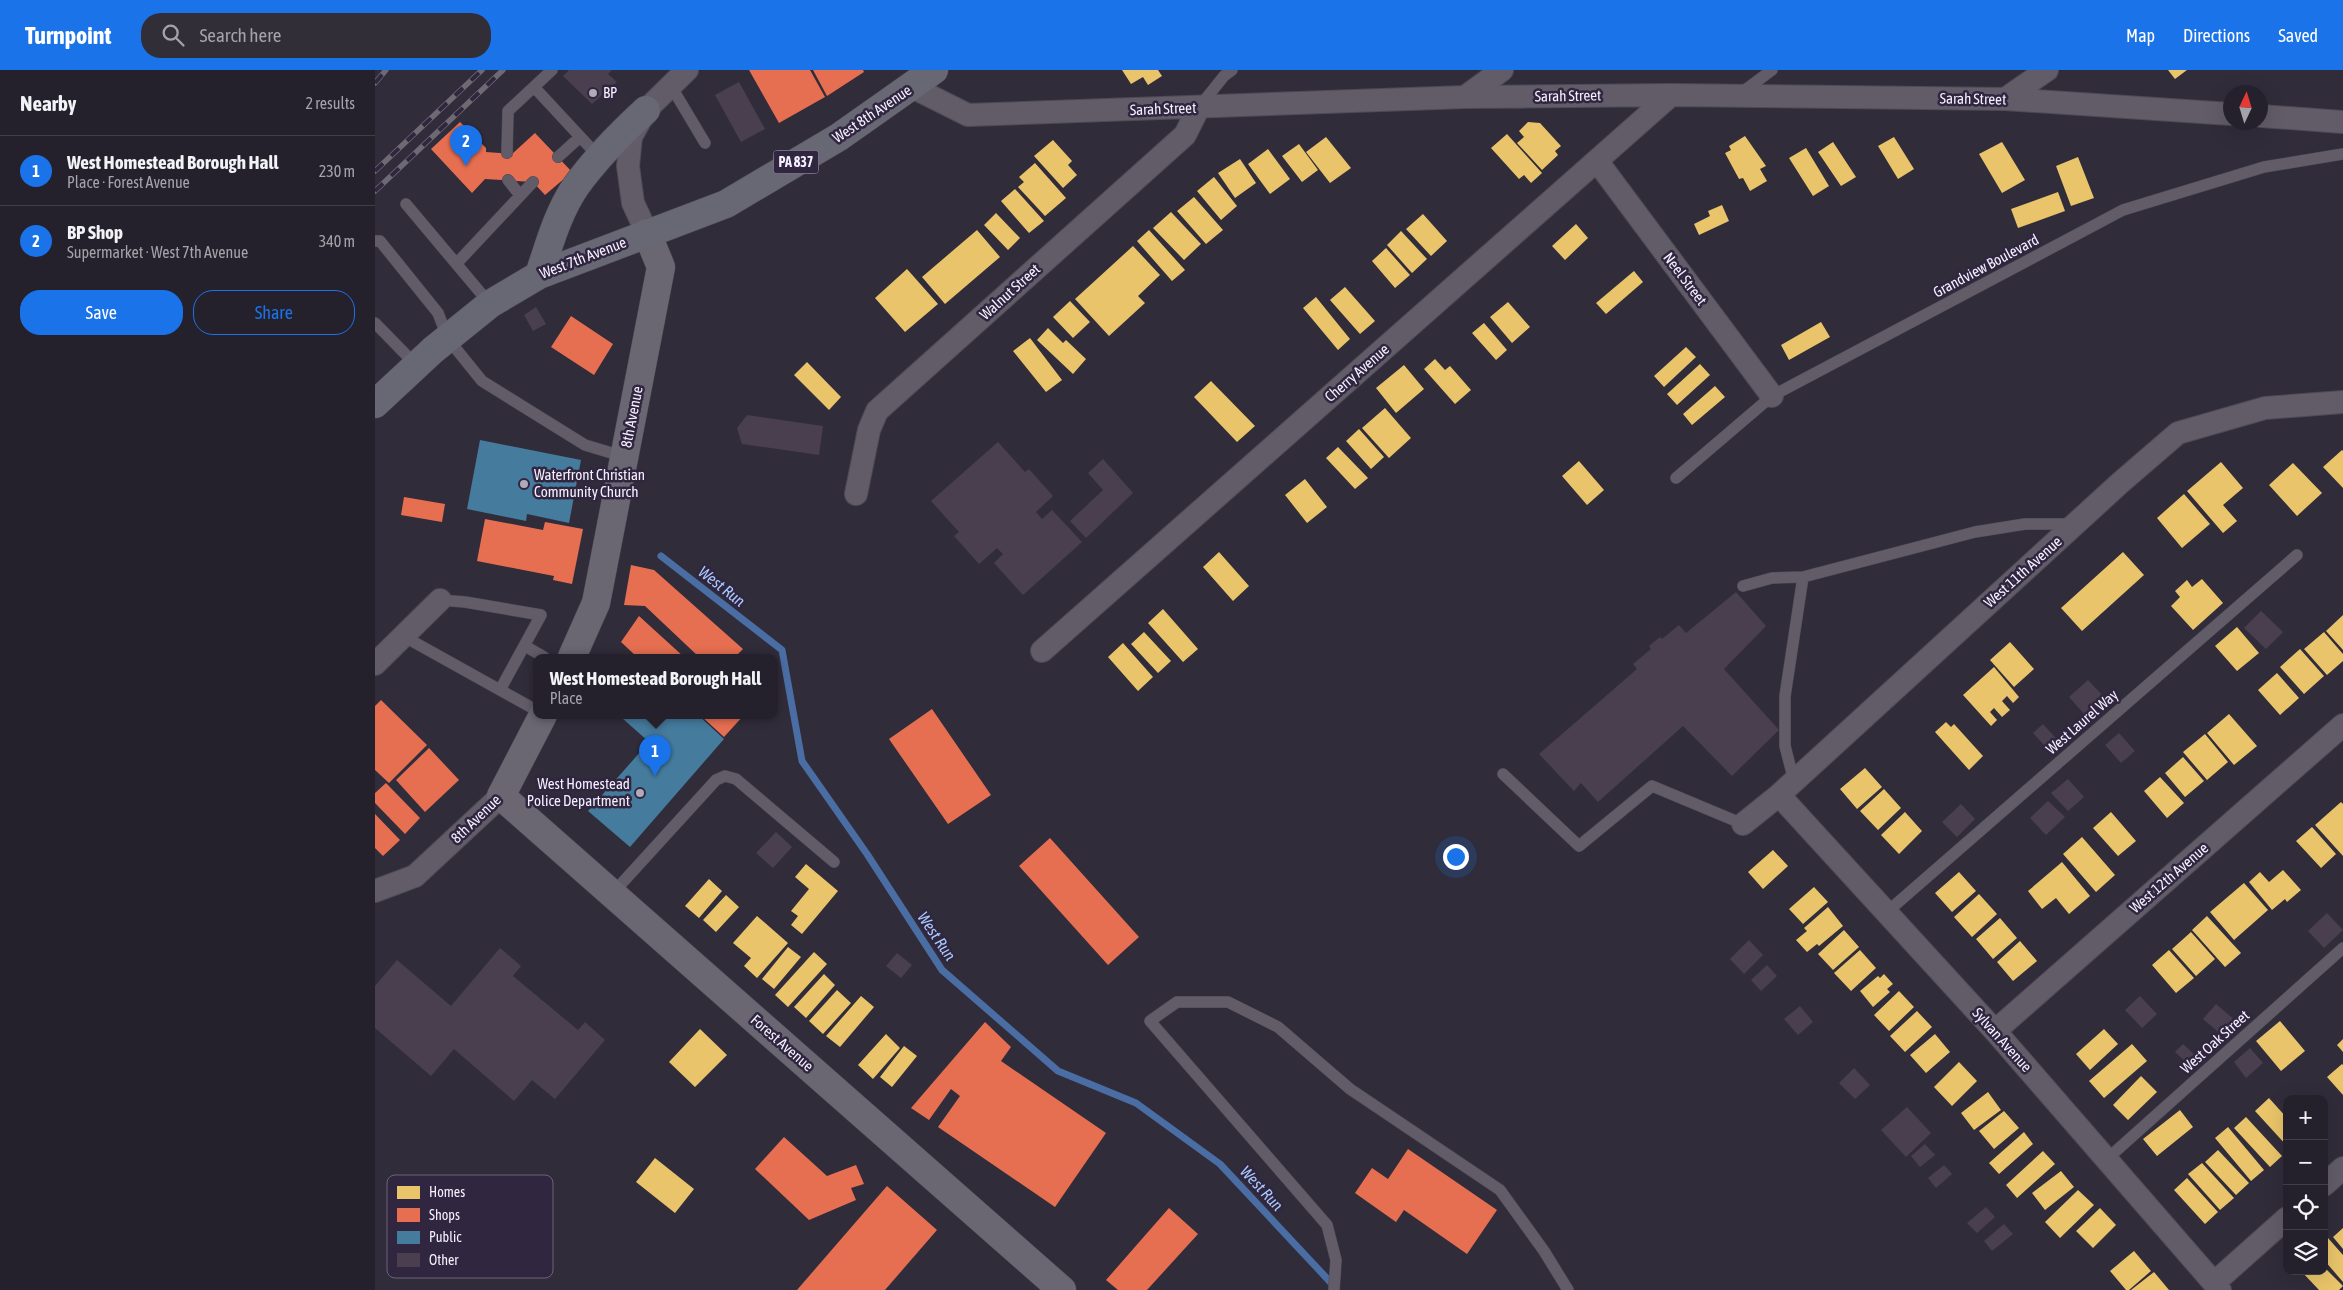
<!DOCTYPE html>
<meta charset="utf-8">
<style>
body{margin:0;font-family:"Asap Condensed",sans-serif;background:#312e38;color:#f1f3f6}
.controls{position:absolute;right:15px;bottom:15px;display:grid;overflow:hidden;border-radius:10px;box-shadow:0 5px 20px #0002}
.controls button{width:45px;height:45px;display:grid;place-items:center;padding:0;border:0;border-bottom:1px solid #423e48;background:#25212c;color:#f1f3f6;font:25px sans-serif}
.compass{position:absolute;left:1848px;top:15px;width:45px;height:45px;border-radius:50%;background:#25212c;box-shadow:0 5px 20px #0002;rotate:4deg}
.you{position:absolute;left:1080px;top:786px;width:18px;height:18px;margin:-12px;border:4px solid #fff;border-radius:50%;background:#1a73e8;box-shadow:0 0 0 8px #1a73e833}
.badge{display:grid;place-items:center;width:32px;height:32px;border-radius:50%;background:#1a73e8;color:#fff;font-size:16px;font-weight:700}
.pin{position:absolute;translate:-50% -41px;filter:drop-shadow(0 1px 2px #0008)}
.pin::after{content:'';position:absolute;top:26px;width:18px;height:15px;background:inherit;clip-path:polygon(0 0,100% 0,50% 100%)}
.popup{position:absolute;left:158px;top:584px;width:245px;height:65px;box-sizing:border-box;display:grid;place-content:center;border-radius:10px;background:#25212c;filter:drop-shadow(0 1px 4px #0005);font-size:16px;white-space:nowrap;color:#a3a3a9}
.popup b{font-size:19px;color:#f1f3f6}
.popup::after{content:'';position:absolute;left:50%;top:100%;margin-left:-10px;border:10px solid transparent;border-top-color:#25212c}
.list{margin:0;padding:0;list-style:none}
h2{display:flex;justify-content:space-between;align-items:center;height:65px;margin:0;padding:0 20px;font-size:21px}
h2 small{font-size:16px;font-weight:400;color:#a3a3a9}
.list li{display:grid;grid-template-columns:32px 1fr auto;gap:15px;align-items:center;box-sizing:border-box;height:70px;padding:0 20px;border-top:1px solid #423e48}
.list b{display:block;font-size:19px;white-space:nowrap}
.list p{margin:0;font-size:16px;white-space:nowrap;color:#a3a3a9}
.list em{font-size:16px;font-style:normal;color:#a3a3a9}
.actions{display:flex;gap:10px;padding:15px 20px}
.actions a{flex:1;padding:11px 0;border:1px solid #1a73e8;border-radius:20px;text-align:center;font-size:18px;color:#1a73e8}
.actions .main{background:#1a73e8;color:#fff}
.icon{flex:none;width:28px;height:28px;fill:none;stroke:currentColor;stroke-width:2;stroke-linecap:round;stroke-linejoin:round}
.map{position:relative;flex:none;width:1968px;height:1220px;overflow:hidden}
header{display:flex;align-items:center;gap:30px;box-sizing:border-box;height:70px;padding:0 25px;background:#1a73e8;color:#fff}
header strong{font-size:24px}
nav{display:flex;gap:28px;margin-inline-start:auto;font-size:18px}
.search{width:350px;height:45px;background:#312e38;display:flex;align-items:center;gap:12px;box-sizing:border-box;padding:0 18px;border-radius:20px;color:#a3a3a9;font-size:19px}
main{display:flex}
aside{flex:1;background:#25212c}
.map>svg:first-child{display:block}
.homes{fill:#e9c46a}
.shops{fill:#e76f51}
.public{fill:#457b9d}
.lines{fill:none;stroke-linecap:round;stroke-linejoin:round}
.stream{stroke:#4a6ea4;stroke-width:7}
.building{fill:#4a3f4f}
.lane-casing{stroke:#4e4a55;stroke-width:12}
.street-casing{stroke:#4e4a55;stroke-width:24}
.secondary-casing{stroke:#4e4a55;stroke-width:29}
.primary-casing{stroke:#4e4a55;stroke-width:29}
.lane{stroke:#615c68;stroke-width:11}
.street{stroke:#615c68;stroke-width:22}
.secondary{stroke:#6a6773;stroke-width:28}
.primary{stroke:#686774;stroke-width:28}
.rail-casing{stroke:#6d6a75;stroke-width:5.5}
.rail{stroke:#302640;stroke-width:4;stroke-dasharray:11;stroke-linecap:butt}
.poi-dot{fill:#b0abb9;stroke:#302640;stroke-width:2}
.labels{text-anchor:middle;stroke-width:5;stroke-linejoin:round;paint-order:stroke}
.shield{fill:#302640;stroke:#bab3c5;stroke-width:1}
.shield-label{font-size:14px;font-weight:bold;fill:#f5f0fe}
.poi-label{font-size:15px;fill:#f5f0fe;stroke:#302640;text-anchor:start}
.street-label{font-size:15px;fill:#f5f0fe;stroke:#302640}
.water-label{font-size:16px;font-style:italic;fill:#a9cbfc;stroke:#302640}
.key{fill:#302640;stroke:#6b6379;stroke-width:1}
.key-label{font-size:14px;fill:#f5f0fe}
</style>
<header>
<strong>Turnpoint</strong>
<div class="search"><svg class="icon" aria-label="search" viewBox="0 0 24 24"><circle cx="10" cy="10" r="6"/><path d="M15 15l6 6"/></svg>Search here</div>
<nav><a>Map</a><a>Directions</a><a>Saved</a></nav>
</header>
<main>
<aside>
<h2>Nearby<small>2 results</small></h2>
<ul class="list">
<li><span class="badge">1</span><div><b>West Homestead Borough Hall</b><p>Place · Forest Avenue</p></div><em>230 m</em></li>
<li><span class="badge">2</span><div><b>BP Shop</b><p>Supermarket · West 7th Avenue</p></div><em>340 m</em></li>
</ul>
<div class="actions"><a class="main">Save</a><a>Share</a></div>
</aside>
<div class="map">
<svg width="1968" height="1220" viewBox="0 0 1968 1220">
<rect width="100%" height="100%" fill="#312c3a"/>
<path class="homes" d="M747,0H783L787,6L773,15L768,7L756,14Z
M1793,0H1812L1800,9Z
M1153,52L1165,53L1186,76L1180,81L1183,85L1167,100L1142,73L1149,67L1144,61Z
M1132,64L1167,103L1156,113L1149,105L1144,109L1116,78Z
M1370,66L1391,96L1385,99L1392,111L1375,121L1368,108L1364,109L1350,83L1356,80L1354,76Z
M951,67L976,98L955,113L931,82Z
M1519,67L1539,99L1523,109L1503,76Z
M678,70L697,91L693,95L702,105L688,118L659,86Z
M1458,72L1481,107L1466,116L1443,82Z
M1627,72L1650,110L1627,123L1604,84Z
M924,74L943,100L927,112L907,86Z
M1431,78L1454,116L1438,126L1414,88Z
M893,79L915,109L895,124L873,94Z
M1703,87L1719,128L1696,136L1681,96Z
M865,89L881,113L860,128L843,103Z
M660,93L691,128L670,146L643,117L649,112L644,107Z
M839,107L862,136L846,150L822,121Z
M640,119L669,151L654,163L626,131Z
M1683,122L1690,141L1643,158L1636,139Z
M819,127L848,160L831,174L802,141Z
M1347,135L1354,151L1324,165L1319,154L1335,146L1333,141Z
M796,142L826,174L809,190L778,158Z
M621,143L645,168L633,180L609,155Z
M1048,144L1072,171L1056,186L1031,159Z
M1201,154L1213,168L1190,190L1177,176Z
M602,160L625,187L570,234L547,207Z
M774,160L810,200L797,211L762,171Z
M1026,161L1052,189L1037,203L1012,175Z
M758,176L785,205L763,226L770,233L734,266L700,229Z
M1011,178L1035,205L1020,218L997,191Z
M532,199L563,234L530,262L500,228Z
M1259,201L1268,212L1231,244L1221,233Z
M970,217L1000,251L985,264L955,230Z
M941,227L975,269L963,280L928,238Z
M695,231L715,252L698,268L678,247Z
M1133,232L1155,257L1137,273L1115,247Z
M1446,252L1455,267L1414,290L1406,275Z
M1109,253L1132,280L1121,290L1097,263Z
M673,258L688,273L691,270L711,289L698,304L662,270Z
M655,268L687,310L671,322L638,281Z
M1311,277L1321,287L1289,317L1279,306Z
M1060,289L1070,300L1075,296L1096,320L1080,334L1049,299Z
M432,292L466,327L454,340L419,305Z
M1325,294L1335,305L1302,335L1292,324Z
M1029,295L1049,319L1021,343L1001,318Z
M836,311L880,356L862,372L819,327Z
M1340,316L1350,327L1317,355L1308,344Z
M1010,338L1036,368L1014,388L987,358Z
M984,359L1009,387L996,399L971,371Z
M963,377L993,408L980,419L951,388Z
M1967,380L1968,381V418L1948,397Z
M1204,391L1229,420L1212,435L1187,406Z
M1846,392L1868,418L1848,435L1862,451L1848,463L1812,421Z
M1918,393L1947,423L1922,446L1894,415Z
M930,409L952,437L932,453L910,425Z
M1809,424L1835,454L1807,478L1782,448Z
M844,482L874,516L858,531L828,497Z
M1748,482L1769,505L1707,561L1686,538Z
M1827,509L1848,533L1818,560L1796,536L1805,527L1800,521L1812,510L1817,517Z
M788,539L823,579L808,592L773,553Z
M1968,545V580L1951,561Z
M1862,557L1884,583L1862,601L1840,576Z
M769,562L796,591L783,603L756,574Z
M1949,562L1968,584V591L1952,605L1929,579Z
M1635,572L1659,599L1639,617L1615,590Z
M748,573L778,607L763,621L733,587Z
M1925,579L1949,606L1929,624L1905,597Z
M1619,597L1644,627L1638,633L1632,626L1627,631L1635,640L1627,647L1619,638L1615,642L1622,650L1616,656L1588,625Z
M1902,603L1924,628L1905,645L1883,620Z
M1854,644L1882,676L1859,695L1832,663Z
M1571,652L1576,657L1579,654L1608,686L1594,700L1560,662Z
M1830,664L1853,692L1832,710L1808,682Z
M1808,687L1829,711L1810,727L1790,703Z
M1490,698L1507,717L1482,739L1465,719Z
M1785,707L1809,733L1792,748L1769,721Z
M1509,719L1526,738L1503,760L1485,741Z
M1966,732L1968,734V786L1940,755Z
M1530,742L1547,761L1524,784L1506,765Z
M1736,742L1761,771L1743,786L1718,758Z
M1937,757L1961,784L1946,798L1921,771Z
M1707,767L1740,805L1721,822L1688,784Z
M1398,780L1413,796L1388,819L1373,802Z
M1687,792L1715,826L1694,844L1681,828L1667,839L1653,821Z
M431,794L463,821L427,864L416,855L423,846L416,841L434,819L420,807Z
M1908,800L1926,820L1912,832L1910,829L1897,840L1874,812L1885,802L1894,812Z
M1584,802L1601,821L1577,842L1560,823Z
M334,809L347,821L324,848L310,836Z
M1869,813L1893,840L1859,870L1835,842Z
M1439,817L1453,832L1428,854L1414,839Z
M1604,824L1622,844L1597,867L1579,847Z
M351,825L364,837L341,862L328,850Z
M1453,837L1468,856L1444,876L1442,874L1432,882L1421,870L1432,861L1429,858Z
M382,846L413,873L382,908L369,896L376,888L358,873Z
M1832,846L1866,883L1850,897L1817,860Z
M1625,848L1642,868L1618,889L1601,869Z
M1469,860L1484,877L1458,900L1443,884Z
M1816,862L1840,889L1821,906L1797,879Z
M1645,871L1662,891L1638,911L1622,892Z
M413,877L426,887L399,919L387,909Z
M1485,880L1501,898L1476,921L1459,903Z
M1794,880L1819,908L1801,923L1777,895Z
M439,882L452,894L413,937L400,925Z
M449,904L460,915L431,948L419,937Z
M1509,904L1518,914L1512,919L1515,922L1498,937L1485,921L1503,906L1505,908Z
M462,920L476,933L448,964L434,951Z
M1524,921L1539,937L1514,961L1499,945Z
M486,926L499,937L465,977L451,966Z
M1542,941L1557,957L1530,982L1515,966Z
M1905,951L1930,981L1906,1001L1881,971Z
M325,959L352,985L320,1017L294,992Z
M1729,959L1743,974L1715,1000L1701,984Z
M511,964L525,978L498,1009L483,995Z
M1560,964L1575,982L1551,1003L1535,985Z
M1968,969V982L1962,975Z
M1757,974L1772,991L1729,1028L1714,1011Z
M529,976L542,986L517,1017L505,1007Z
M1584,992L1602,1011L1577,1036L1559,1017Z
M1967,994L1968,995V1025L1952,1007Z
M1766,1006L1782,1022L1753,1050L1738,1035Z
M1613,1022L1626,1040L1599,1060L1586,1043Z
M1894,1028L1912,1048V1076L1880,1041Z
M1805,1040L1818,1057L1782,1086L1768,1069Z
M1629,1041L1644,1058L1619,1079L1604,1061Z
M1871,1047L1907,1086L1895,1097L1859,1058Z
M1853,1057L1889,1100L1876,1111L1840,1068Z
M1649,1062L1658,1074L1624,1104L1614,1093Z
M1843,1080L1874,1113L1861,1125L1830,1092Z
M1668,1081L1680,1094L1642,1128L1631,1115Z
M280,1088L319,1119L300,1143L261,1112Z
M1827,1093L1859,1128L1845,1140L1813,1104Z
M1686,1101L1699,1117L1670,1140L1657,1123Z
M1812,1108L1843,1142L1830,1154L1799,1120Z
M1703,1120L1719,1135L1685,1168L1670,1152Z
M1725,1138L1741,1155L1718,1178L1701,1161Z
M1968,1158V1179L1958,1167Z
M1953,1168L1968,1185V1212L1949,1190V1172Z
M1759,1181L1776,1201L1754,1220H1751L1735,1201Z
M1949,1197L1968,1216L1964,1220H1944L1926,1201H1949Z
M1779,1202L1794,1220H1756Z"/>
<path class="shops" d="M374,0H435L450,27L404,53Z
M438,0H488L489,2L452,26Z
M85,52L111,78V82L137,84L160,63L197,102L170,125L158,112L110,109L97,123L56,79Z
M196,246L238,274L219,305L176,277Z
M29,427L70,434L67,452L26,445Z
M110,449L168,460L170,452L208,459L197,514L178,510L179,506L102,491Z
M256,495L279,500L368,579L360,587H324L270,536L249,535Z
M264,546L309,587H262L246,572Z
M6,630L52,675L14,713L0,700V636Z
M557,639L616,725L573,754L514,669Z
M325,645H369L349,667Z
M54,678L84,710L50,742L21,710Z
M11,713L45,748L30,764L0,733V723Z
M0,744L25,770L8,786L0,778Z
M675,768L764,867L733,895L644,796Z
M610,952L636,977L626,991L731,1063L680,1137L563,1057L585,1026L576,1019L554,1050L536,1038Z
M409,1067L452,1106L481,1095L489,1114L476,1118L481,1130L434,1150L380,1099Z
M1033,1079L1122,1140L1092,1184L1029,1140L1021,1152L980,1123L997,1098L1013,1109Z
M512,1116L562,1160L510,1220H422Z
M794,1138L823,1164L772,1220H743L731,1210Z"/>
<path class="public" d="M105,370L206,390L194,453L152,444L151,451L92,439Z
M249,645H323L349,669L255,777L213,741L274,672L247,648Z"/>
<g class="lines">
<path class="stream" d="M286,486L407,580L427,691L492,784L567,900L683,1001L761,1033L845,1094L959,1216"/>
</g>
<path class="building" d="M194,0H237L233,4L242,12L217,34L188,6Z
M364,12L390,59L366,72L340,25Z
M161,237L171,254L158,261L149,245Z
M372,345L448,356L444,385L367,374L362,358Z
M623,372L650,402L654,399L678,426L661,442L667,449L677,440L707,472L648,525L619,493L628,484L622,478L604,494L579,466L584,462L556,431Z
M728,389L758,423L711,468L695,451L728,420L713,403Z
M1361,522L1391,556L1349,599L1404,660L1357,706L1308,656L1223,732L1206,713L1199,721L1164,684L1262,599L1258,594L1276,579L1274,576L1285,567L1287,569L1304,555L1311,563Z
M1886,541L1908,562L1891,579L1869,558Z
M1713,610L1729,627L1710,645L1694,627Z
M1668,654L1686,674L1676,683L1658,663Z
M1744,663L1760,681L1746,693L1730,675Z
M1693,709L1709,727L1693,741L1676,723Z
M1673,731L1690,747L1671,765L1655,748Z
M1586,734L1600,749L1582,767L1567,752Z
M401,762L417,777L398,798L381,783Z
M1952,843L1968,860L1949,878L1933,861Z
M1374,870L1388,885L1369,904L1355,889Z
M125,878L146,896L138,906L203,960L210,952L230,970L180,1029L157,1010L139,1031L79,979L56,1006L0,958V916L22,890L76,936Z
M522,883L537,895L526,908L511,896Z
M1392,895L1402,906L1386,921L1376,910Z
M1765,926L1782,944L1767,958L1750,940Z
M1841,934L1860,950L1847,965L1828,949Z
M1425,936L1438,952L1423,965L1409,949Z
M1808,974L1821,986L1813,994L1800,982Z
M1875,978L1888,993L1871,1008L1859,992Z
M1479,998L1495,1015L1480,1029L1464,1013Z
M1532,1037L1556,1063L1531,1087L1506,1060Z
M1550,1074L1560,1085L1545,1097L1536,1086Z
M1569,1095L1577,1104L1561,1118L1553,1108Z
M1611,1137L1620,1147L1602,1163L1592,1153Z
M1629,1154L1638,1164L1617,1181L1609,1171Z"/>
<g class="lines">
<defs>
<path id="lane" d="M296,16L330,73
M159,17L224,87
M1366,23L1397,0
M825,36L849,6L857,0
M132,83L133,41L177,0
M183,87L205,67
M133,110L144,124
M31,134L115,234
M0,171H5L63,243L73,269L107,311L210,375L250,387
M82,193L158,112
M0,253L42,296
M1301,408L1397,326L1748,140L1889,97L1968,84
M1368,516L1397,508L1428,507
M65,530L90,532L166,545L125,620L161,640
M28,566L125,620
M150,576L169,587
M1128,704L1204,776L1277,716L1368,754
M1419,711L1410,676V626L1428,507L1600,462L1650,454H1698
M237,824L341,710L350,706L361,709L459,792
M1512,842L1922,485
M1732,1089L1968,878
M959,1220L961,1190L952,1155L775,951L802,932H853L903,957L975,1019L1125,1120L1169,1181L1193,1220"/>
<path id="street" d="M537,17L593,45L1090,27L1296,25L1630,29L1856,44
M1090,27L1127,0
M1630,29L1672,0
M1886,46L1968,52
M1222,91L1397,326
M272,163L258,133L253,96L256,67L271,40L312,0
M481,424L494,360L502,341L810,65L823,39
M667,581L1296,25
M0,594L65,530
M1404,725L1620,961L1845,1220
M1368,754L1404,725L1745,413L1803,363L1890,338L1968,332
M0,821L40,806L126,726
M1620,961L1968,655
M1949,1115L1968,1098
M1839,1213L1912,1148"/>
<path id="secondary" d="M197,587L221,533L286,197L272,163
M168,645L126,726L687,1220"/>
<path id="primary" d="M164,205C174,175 183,142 201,116C221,88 246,63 271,40
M0,334L58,280L115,234L164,205L351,134L464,67L559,0"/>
</defs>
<use href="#lane" class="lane-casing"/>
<use href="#street" class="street-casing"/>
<use href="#secondary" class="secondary-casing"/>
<use href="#primary" class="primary-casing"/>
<use href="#lane" class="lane"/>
<use href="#street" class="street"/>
<use href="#secondary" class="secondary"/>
<use href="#primary" class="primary"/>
<defs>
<path id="rail" d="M0,13L11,0
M0,101L107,0
M0,121L128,0"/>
</defs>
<use href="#rail" class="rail-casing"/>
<use href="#rail" class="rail"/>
</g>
<g class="poi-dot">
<circle cx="218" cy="23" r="5"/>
<circle cx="149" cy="414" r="5"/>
<circle cx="265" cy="723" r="5"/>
</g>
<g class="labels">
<rect class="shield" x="398.5" y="80.5" width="45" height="23" rx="4"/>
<g class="shield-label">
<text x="421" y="97">PA 837</text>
</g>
<g class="poi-label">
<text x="228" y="28">BP</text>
<text x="159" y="410">Waterfront Christian<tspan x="159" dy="17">Community Church</tspan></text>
<text x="255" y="719" text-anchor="end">West Homestead<tspan x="255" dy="17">Police Department</tspan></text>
</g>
<g class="street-label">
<text transform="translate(1193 26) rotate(-1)" y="5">Sarah Street</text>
<text transform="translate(1598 29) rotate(1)" y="5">Sarah Street</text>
<text transform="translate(788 39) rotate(-2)" y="5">Sarah Street</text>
<text transform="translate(497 44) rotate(-34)" y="5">West 8th Avenue</text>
<text transform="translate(208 188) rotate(-21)" y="5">West 7th Avenue</text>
<text transform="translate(1611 196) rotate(-28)" y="5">Grandview Boulevard</text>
<text transform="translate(1310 209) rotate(53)" y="5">Neel Street</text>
<text transform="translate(635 222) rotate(-42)" y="5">Walnut Street</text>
<text transform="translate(982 303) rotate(-41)" y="5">Cherry Avenue</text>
<text transform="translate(257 347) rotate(-79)" y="5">8th Avenue</text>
<text transform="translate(1648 502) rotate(-42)" y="5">West 11th Avenue</text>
<text transform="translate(1707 652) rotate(-41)" y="5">West Laurel Way</text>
<text transform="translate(101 749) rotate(-44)" y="5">8th Avenue</text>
<text transform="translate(1794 808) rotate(-41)" y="5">West 12th Avenue</text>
<text transform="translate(1627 970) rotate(48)" y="5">Sylvan Avenue</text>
<text transform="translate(1840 972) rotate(-42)" y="5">West Oak Street</text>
<text transform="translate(407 973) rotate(41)" y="5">Forest Avenue</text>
</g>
<g class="water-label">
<text transform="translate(347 516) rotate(38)" y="6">West Run</text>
<text transform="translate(562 866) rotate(56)" y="6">West Run</text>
<text transform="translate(887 1118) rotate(47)" y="6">West Run</text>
</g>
</g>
<rect x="12" y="1105" width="166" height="103" rx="8" class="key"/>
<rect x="22" y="1116" width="23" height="13" fill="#e9c46a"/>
<rect x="22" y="1138" width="23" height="14" fill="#e76f51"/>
<rect x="22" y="1161" width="23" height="13" fill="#457b9d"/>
<rect x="22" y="1183" width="23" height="14" fill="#4a3f4f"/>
<g class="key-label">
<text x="54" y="1127">Homes</text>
<text x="54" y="1150">Shops</text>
<text x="54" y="1172">Public</text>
<text x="54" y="1195">Other</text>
</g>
</svg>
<div class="controls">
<button>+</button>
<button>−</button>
<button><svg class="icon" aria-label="locate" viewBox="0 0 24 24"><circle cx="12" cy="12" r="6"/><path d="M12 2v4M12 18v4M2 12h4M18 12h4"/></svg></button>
<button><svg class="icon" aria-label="layers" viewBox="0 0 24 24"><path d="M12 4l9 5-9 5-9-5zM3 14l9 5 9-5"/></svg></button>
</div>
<svg class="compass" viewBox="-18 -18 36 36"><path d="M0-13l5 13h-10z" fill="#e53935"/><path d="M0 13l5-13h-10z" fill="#a3a3a9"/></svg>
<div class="you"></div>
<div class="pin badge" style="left:280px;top:706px">1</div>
<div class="popup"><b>West Homestead Borough Hall</b>Place</div>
<div class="pin badge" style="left:91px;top:96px">2</div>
</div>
</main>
